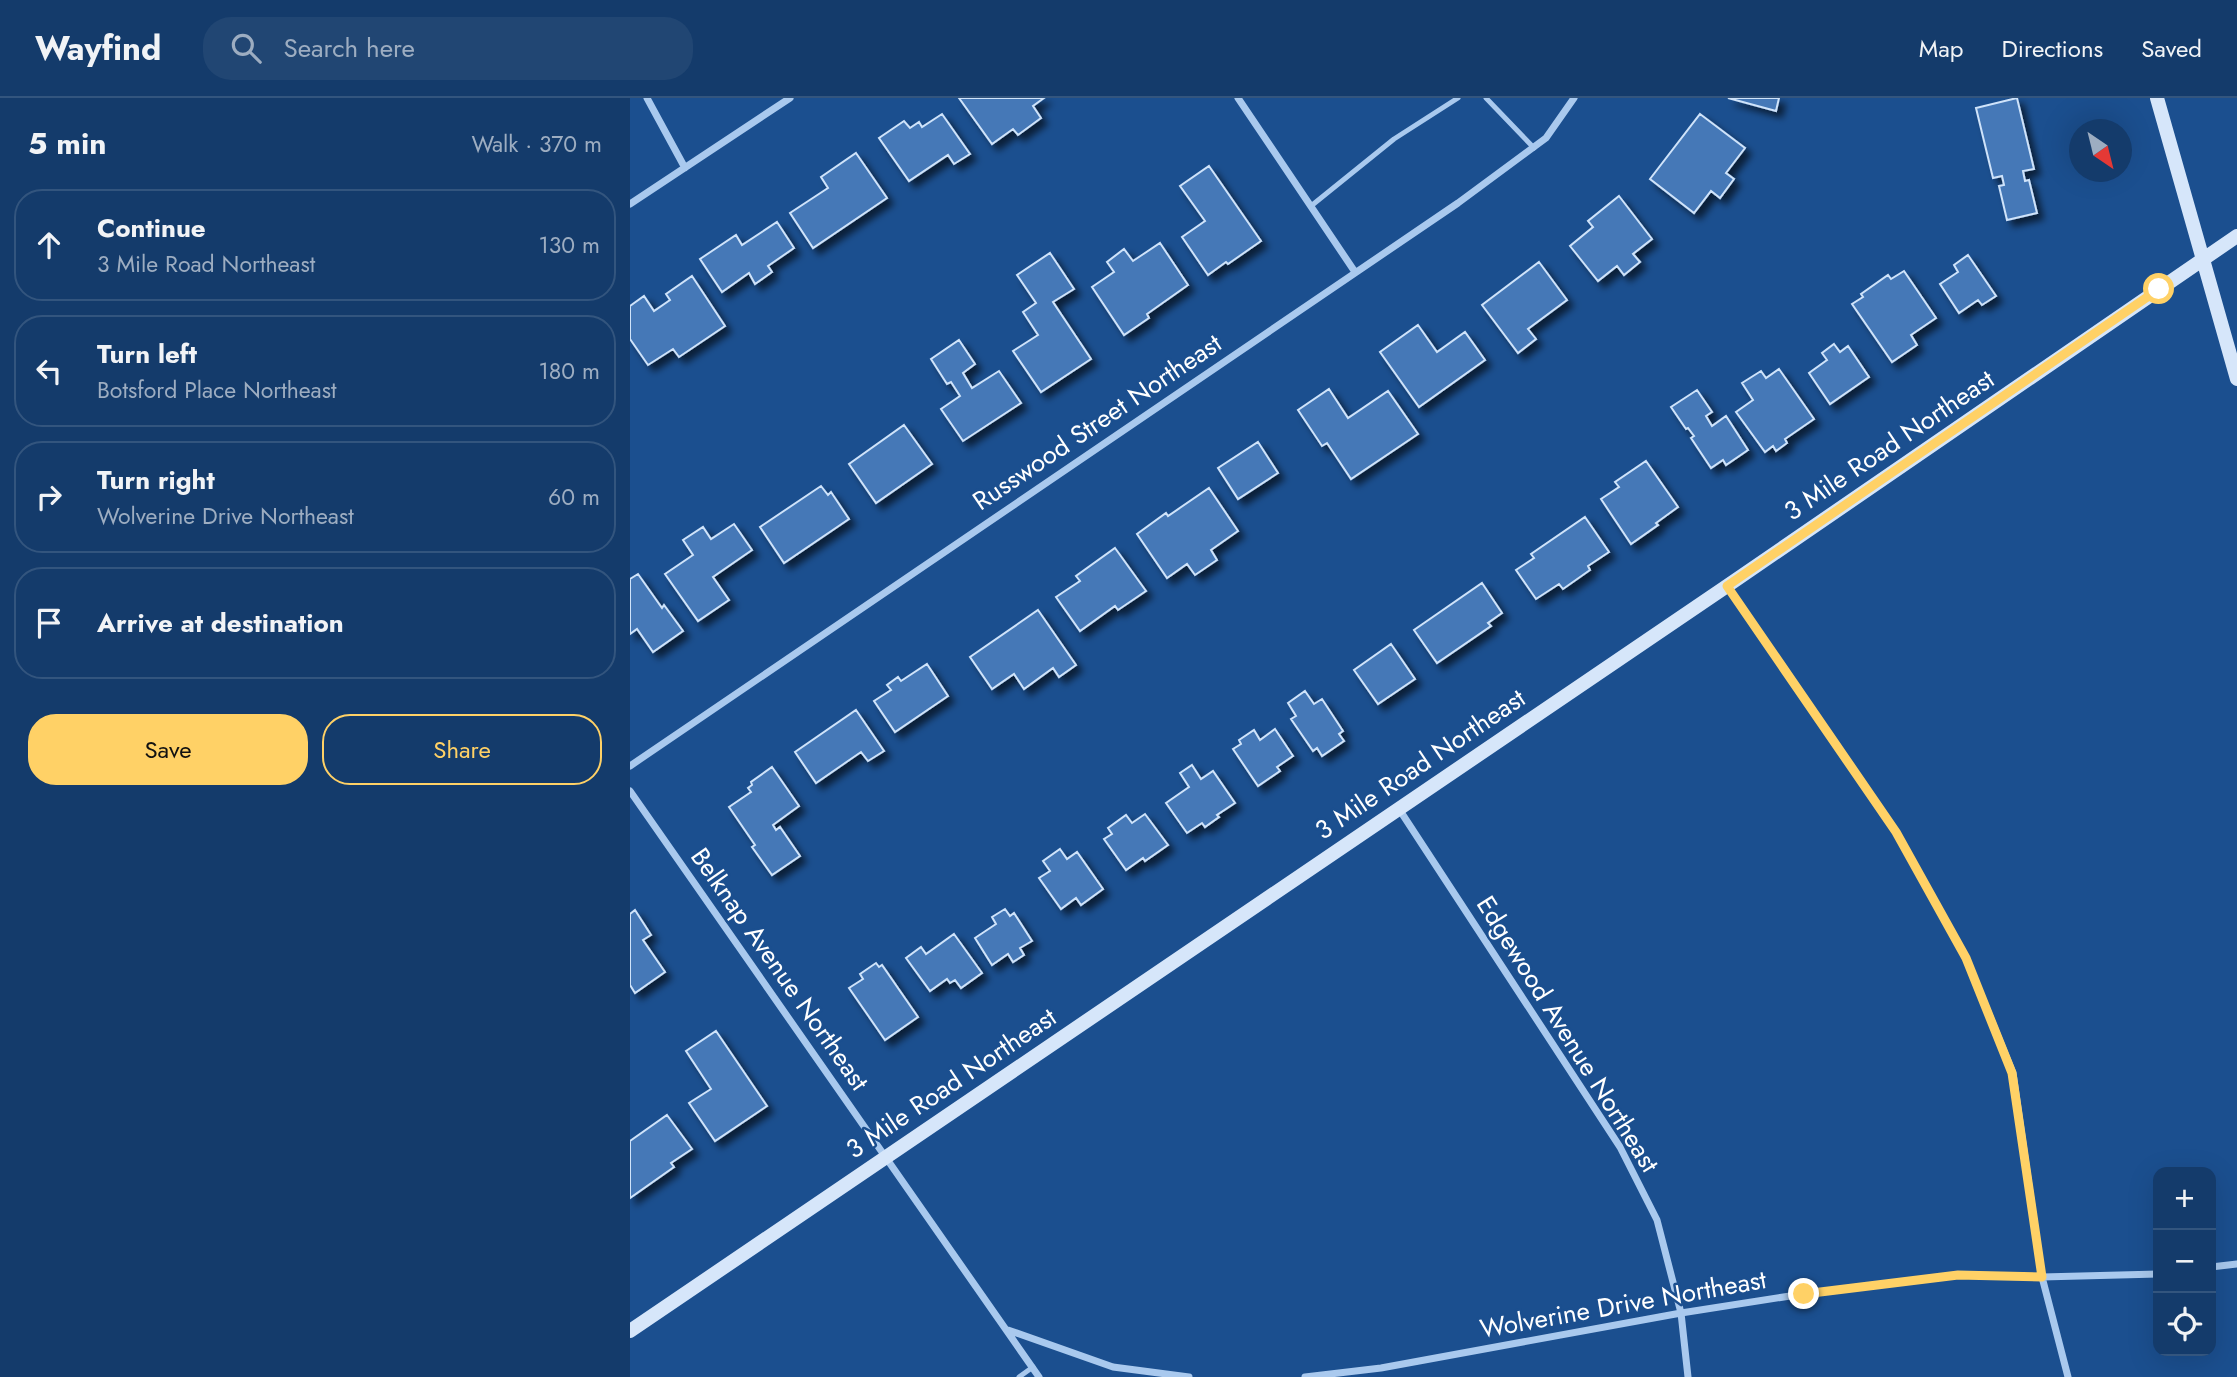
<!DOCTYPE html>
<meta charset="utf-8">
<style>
body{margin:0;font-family:Jost,sans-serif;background:#214673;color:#f1f3f6}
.controls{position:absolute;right:21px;bottom:21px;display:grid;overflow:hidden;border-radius:14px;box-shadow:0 7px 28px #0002}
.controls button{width:63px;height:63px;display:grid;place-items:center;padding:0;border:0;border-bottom:2px solid #33557e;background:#143b6b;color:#f1f3f6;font:35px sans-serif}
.compass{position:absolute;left:1439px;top:21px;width:63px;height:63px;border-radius:50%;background:#143b6b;box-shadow:0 7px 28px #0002;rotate:145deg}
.stop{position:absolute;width:21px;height:21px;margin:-16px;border:5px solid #ffd166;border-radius:50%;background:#fff}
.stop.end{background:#ffd166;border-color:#fff;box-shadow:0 2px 7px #0008}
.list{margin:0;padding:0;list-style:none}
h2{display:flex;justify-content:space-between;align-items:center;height:91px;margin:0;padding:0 28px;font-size:30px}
h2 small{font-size:23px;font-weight:400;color:#9dadc1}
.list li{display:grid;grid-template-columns:46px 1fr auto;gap:21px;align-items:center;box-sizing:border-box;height:112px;margin:0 14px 14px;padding:0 14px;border:2px solid #33557e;border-radius:28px}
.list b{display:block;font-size:26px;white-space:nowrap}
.list p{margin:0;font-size:23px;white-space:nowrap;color:#9dadc1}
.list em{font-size:23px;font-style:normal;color:#9dadc1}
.actions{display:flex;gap:14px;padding:21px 28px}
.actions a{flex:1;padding:16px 0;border:2px solid #ffd166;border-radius:28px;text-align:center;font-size:24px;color:#ffd166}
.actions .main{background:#ffd166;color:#111}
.icon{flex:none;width:38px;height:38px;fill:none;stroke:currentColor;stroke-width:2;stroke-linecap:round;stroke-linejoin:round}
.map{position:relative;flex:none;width:1607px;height:1279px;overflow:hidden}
header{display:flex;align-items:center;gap:42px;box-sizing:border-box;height:98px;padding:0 35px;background:#143b6b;border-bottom:2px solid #33557e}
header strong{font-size:33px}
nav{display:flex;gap:38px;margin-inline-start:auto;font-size:24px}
.search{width:490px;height:63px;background:#214673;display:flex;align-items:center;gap:18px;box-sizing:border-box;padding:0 24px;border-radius:28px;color:#9dadc1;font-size:26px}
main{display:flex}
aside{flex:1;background:#143b6b}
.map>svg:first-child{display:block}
.building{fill:#4478b7;stroke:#cfe3fa;stroke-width:2;filter:url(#shadow)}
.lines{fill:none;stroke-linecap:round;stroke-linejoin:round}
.lane{stroke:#a9c9ee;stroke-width:5}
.street{stroke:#a9c9ee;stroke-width:7}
.secondary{stroke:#d6e6fa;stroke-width:14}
.route{stroke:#ffd166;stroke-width:9}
.labels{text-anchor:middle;stroke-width:5;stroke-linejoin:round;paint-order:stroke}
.street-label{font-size:26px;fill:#fff;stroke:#1b4f8f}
</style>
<header>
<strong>Wayfind</strong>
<div class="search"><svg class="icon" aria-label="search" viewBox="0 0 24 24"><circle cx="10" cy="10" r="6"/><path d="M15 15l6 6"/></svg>Search here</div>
<nav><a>Map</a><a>Directions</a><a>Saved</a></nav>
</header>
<main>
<aside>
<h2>5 min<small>Walk · 370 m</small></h2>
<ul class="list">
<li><svg class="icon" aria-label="ahead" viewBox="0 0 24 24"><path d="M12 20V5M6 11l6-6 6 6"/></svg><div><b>Continue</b><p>3 Mile Road Northeast</p></div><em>130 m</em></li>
<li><svg class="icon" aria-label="left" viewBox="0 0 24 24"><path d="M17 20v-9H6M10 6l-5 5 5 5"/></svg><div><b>Turn left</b><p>Botsford Place Northeast</p></div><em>180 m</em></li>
<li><svg class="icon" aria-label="right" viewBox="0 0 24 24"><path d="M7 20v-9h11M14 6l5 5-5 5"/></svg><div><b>Turn right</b><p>Wolverine Drive Northeast</p></div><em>60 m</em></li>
<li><svg class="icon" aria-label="arrive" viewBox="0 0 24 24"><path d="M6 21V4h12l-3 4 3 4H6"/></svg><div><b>Arrive at destination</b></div></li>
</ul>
<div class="actions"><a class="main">Save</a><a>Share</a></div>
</aside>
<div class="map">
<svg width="1607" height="1279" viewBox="0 0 1607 1279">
<defs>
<filter id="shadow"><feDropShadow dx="6" dy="6" stdDeviation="3.5" flood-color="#0009"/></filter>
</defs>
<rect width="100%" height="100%" fill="#1b4f8f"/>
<path class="building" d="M329,0H414L403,8L411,20L388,37L383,31L362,46Z
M1098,0H1149L1146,13Z
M1387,0L1404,71L1393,73L1395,83L1399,82L1407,115L1377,122L1369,88L1374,87L1372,78L1363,80L1346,10Z
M312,16L340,56L324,66L318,57L279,83L249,40L274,23L280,30L289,24L292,29Z
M1070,16L1115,50L1096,75L1104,81L1090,100L1081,93L1064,115L1020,81Z
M226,55L257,100L183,150L160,115L198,90L191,79Z
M579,68L631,143L598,166L596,164L578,177L552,139L575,123L550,88Z
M989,98L1022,141L1003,156L1010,164L994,177L987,168L968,183L940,148L963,129L958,123Z
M147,124L164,150L138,168L142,174L125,186L119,175L92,194L70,161L106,137L112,147Z
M530,145L558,187L517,216L519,220L494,237L462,189L484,174L477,164L494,151L503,163Z
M420,155L444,191L423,204L461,261L411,294L383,253L408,237L393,214L406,205L387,177Z
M1338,157L1366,198L1352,207L1348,202L1329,215L1310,186L1328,174L1324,167Z
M909,164L937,202L898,231L906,241L888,255L852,207Z
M1274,173L1306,220L1281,237L1287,247L1262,264L1222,206L1233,199L1231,196L1258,177L1261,181Z
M62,178L95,228L49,259L43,251L18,267L0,241V208L14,198L24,213L40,202L36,196Z
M788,227L807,254L835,234L855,262L789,309L750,254Z
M329,242L345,266L333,275L342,290L369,273L391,305L333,343L311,311L330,298L321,284L317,286L301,261Z
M1204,246L1210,254L1218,248L1239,279L1200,306L1179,275L1197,262L1192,255Z
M1149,271L1184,321L1155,341L1157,345L1146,353L1143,348L1135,354L1106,314L1123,302L1112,285L1131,273L1136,280Z
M699,291L718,320L758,293L788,336L721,381L697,345L692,348L668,312Z
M1067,292L1082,314L1076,318L1082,328L1096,318L1118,352L1096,367L1093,362L1081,370L1061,340L1064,338L1058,330L1056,331L1041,309Z
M274,327L302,366L246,405L219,366Z
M628,344L648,375L608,401L588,370Z
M1016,363L1048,409L1026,425L1028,427L1001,446L971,401L989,389L985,384Z
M191,388L198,397L201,394L219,421L154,465L130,429Z
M579,390L608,433L581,452L587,462L565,477L557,466L537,480L507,436L536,415L538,418Z
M955,419L979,454L958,468L960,472L933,491L929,486L906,501L886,472L904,460L901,456Z
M104,426L122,452L83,479L99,502L68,523L35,476L63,457L53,442L73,429L81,441Z
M485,450L516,493L488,512L485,508L450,533L426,499L450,483L446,478Z
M8,476L32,510L34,507L53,533L23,554L7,531L0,536V481Z
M852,485L872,515L858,525L861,528L807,565L784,532Z
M408,512L446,567L429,579L423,570L394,591L384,576L362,591L340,559Z
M761,546L785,581L748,606L724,572Z
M297,566L318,598L265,634L244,603L261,592L257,587L268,579L271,583Z
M675,593L684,606L692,601L713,633L709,636L714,643L692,658L687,650L683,653L661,621L666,618L658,605Z
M226,612L254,653L238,663L231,654L186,685L165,654Z
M645,631L663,658L647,669L650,673L628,688L603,651L611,646L609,642L624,632L630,642Z
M562,667L571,681L583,673L605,705L587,717L589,719L575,729L572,725L557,735L536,705L559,689L550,675Z
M142,669L169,708L143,727L146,732L150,729L170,758L142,777L122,749L125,747L99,709L121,694L118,690L122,687L121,684Z
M515,716L538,747L515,763L513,760L496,772L474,741L482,736L478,730L496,717L502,725Z
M430,751L437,761L447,754L473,791L451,807L446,800L431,811L409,780L420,773L413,763Z
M375,811L380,818L384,815L402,843L390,850L394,857L383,864L378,856L362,867L345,840L366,826L362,819Z
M5,812L21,837L13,842L35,874L5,895L0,887V816Z
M324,836L352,875L331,890L325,882L320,885L317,881L300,893L276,860L291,849L296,856Z
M246,865L249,869L252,867L288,919L255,942L219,890L233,881L230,876Z
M86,933L137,1008L85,1043L59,1005L81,991L56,953Z
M37,1017L62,1051L41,1065L44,1069L0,1100V1043Z"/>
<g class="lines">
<path class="lane" d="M856,0L904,50
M681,108L764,41L828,0
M389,1279L403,1269"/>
<path class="street" d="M17,0L55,70
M608,0L725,174
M0,106L160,0
M1097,488L1266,734L1336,860L1383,975L1412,1179L1438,1279
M0,668L828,105L916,40L944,0
M0,693L409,1279
M769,711L990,1049L1027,1122L1051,1215L1058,1279
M1581,1169L1607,1166
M378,1232L483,1269L559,1279
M675,1279L751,1270L1051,1215L1173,1196L1328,1177L1412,1179L1528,1176"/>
<path class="secondary" d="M1527,0L1607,281
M0,1233L1097,488L1607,138"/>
</g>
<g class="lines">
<path class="route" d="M1174,1196L1328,1177L1412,1179L1382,975L1336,860L1266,734L1097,488L1529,191"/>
</g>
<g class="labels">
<g class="street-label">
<text transform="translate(467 324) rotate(-34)" y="9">Russwood Street Northeast</text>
<text transform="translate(1259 347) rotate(-34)" y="9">3 Mile Road Northeast</text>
<text transform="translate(790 666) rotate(-34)" y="9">3 Mile Road Northeast</text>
<text transform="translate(150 871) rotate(55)" y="9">Belknap Avenue Northeast</text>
<text transform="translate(938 936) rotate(58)" y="9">Edgewood Avenue Northeast</text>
<text transform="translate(321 985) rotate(-34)" y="9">3 Mile Road Northeast</text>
<text transform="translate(993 1206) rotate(-10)" y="9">Wolverine Drive Northeast</text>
</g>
</g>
</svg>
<div class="controls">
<button>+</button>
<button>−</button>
<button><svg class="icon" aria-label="locate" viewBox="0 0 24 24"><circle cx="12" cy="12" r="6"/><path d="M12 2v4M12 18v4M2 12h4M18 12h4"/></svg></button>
</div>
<svg class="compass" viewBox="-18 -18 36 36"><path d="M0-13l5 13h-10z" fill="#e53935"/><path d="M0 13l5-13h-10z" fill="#9dadc1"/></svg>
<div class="stop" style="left:1529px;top:191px"></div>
<div class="stop end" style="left:1174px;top:1196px"></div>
</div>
</main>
